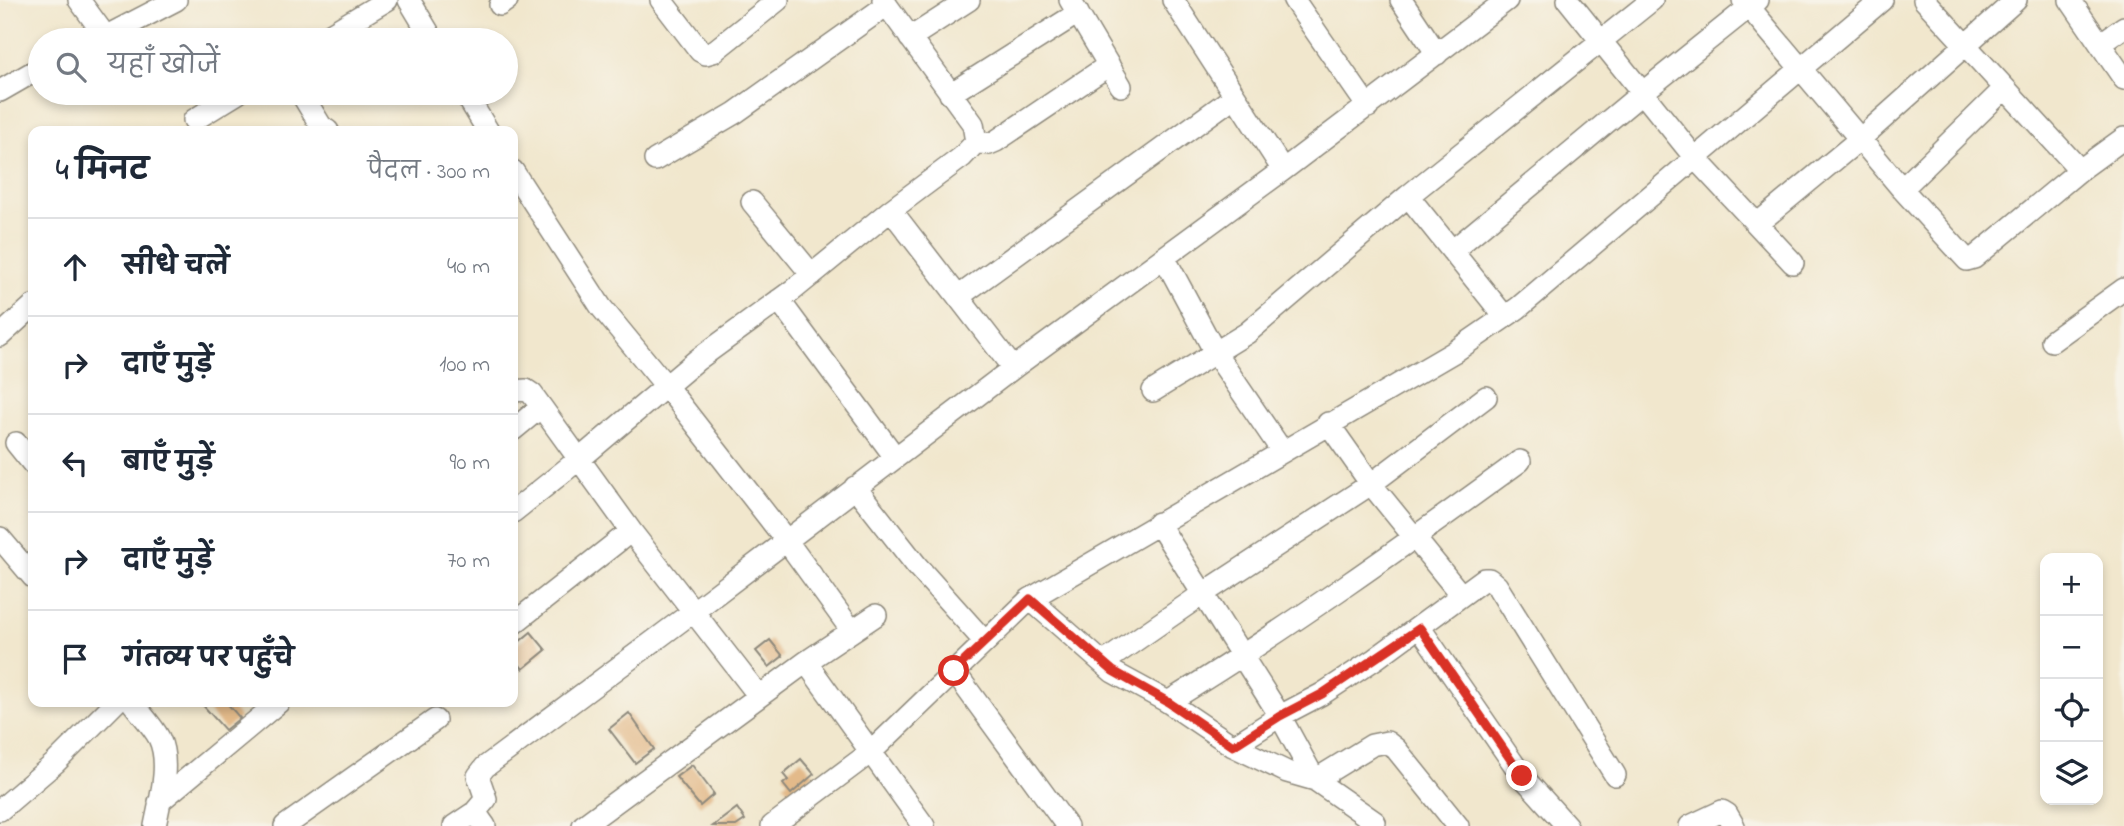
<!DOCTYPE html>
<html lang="hi">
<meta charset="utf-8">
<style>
body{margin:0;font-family:"Indie Flower","Playpen Sans Deva",sans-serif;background:#f2f2f3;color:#1f2937}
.controls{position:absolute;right:21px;bottom:21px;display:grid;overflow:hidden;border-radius:14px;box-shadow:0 4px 10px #0003}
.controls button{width:63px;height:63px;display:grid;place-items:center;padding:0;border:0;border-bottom:2px solid #e0e1e3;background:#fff;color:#1f2937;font:35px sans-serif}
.stop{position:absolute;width:21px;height:21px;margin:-16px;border:5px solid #d93025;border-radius:50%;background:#fff}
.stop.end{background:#d93025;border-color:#fff;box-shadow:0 2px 7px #0008}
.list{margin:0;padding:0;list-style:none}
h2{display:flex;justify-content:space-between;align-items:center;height:91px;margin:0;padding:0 28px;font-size:30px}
h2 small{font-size:23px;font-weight:400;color:#747a83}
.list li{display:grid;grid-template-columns:46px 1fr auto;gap:21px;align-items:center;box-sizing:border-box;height:98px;padding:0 28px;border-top:2px solid #e0e1e3}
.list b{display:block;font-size:26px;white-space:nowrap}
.list em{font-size:23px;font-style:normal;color:#747a83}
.icon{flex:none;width:38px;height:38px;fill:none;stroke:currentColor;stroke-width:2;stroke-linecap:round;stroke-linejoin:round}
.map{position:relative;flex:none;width:2124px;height:826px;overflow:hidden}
.search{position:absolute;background:#fff;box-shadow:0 4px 10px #0003;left:28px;top:28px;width:490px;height:77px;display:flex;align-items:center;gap:18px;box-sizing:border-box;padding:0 24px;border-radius:38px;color:#747a83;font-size:26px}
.panel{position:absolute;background:#fff;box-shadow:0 4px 10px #0003;left:28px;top:126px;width:490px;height:581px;border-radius:14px}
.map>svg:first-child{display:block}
.building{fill:#e3ba8a}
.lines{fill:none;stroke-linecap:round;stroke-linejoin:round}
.minor-casing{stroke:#8e897c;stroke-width:24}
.minor{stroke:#fff;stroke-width:21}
.route{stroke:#d93025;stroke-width:9}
</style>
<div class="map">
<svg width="2124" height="826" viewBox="0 0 2124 826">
<rect width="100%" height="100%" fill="#f7f3e8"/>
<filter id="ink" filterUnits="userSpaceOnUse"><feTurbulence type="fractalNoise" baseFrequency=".0143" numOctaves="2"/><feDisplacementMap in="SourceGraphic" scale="14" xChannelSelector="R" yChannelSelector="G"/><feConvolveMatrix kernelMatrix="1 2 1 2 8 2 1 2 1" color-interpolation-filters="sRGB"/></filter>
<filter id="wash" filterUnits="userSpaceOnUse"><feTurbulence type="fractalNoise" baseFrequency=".00686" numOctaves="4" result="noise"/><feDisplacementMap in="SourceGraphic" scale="28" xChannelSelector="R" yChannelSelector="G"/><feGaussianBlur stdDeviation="1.57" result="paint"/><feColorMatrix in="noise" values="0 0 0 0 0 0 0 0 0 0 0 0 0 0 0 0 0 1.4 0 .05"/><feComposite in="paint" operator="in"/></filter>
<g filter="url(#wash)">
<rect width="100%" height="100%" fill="#f1e7cd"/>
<g id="blocks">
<path class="building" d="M531,632L546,650L523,669L513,657V647Z
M770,640L783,656L769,667L756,651Z
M200,702H226L240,718L225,730Z
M629,713L654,749L635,763L609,729Z
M801,759L814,774L791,794L783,784L788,780L783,774Z
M692,765L714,794L700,806L676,777Z
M737,808L745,820L736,826H713Z"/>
</g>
</g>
<g filter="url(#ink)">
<use href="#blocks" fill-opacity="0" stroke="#8e897c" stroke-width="2"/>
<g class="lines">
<defs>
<path id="minor" d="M79,0L106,37
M409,0L433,40
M661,0L700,51L706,54L713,52L778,0
M1070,0L1121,86
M1173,0L1283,170
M1294,0L1368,107
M1401,0L1437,54
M1568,0L1695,158L1793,263
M1743,0L1902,189L1967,260L1974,258L2080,170L2124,138
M1924,0L2080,170
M2070,0L2124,79
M500,5L507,0
M910,38L969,0
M99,40L176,0
M320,40L387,0
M2100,44L2124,27
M0,91L40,68
M301,93L321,126L328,131
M465,93L488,131
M950,94L1078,13
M194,120L238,93
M976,142L989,144L996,141L1109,65
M655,160L735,113L887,5
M513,171L601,307L666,386L786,540L852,631
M1902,189L2004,89
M1408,196L1505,317
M752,202L812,275
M891,210L1013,368
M1757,224L1860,139L2016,0
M1452,251L1642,93L1758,0
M1164,257L1216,354L1282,451
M958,297L1235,96
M779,300L895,457
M0,336L33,306
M2052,341L2124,289
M513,391L526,390L532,394L631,531L759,696
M1153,391L1247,333L1408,196L1652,0
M1328,423L1371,484L1461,595
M513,430L541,407
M16,443L33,464
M855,487L917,566L985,642
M513,512L588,452L697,360L793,290L891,210L962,157L976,142L973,124L883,0
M1158,523L1280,716L1315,780L1375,822
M0,538L33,577
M1030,599L1113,672L1168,702L1233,746L1287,772L1315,780L1372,745L1387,742L1396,749L1458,826
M513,624L631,531
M1420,628L1522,776L1567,826
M806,662L876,615
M1103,663L1204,593L1371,484L1486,397
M954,671L1067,826
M132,702C140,713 152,725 159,738C171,763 160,800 155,826
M1168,702C1289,628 1405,545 1520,461
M1233,746L1280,716L1322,694L1375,659L1484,579H1489L1497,586L1615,775
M159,802L279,702
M0,810L55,763L116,702
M475,812L486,799L478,776L485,767L694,611L1016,366L1283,170L1507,0
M285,826L435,720
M454,826L475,812L485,826
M583,826L806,662L924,826
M772,826L871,752L1030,599L1454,352L1518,308L1882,0
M1690,826L1722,811L1727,814L1734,826"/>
</defs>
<use href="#minor" class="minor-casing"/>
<use href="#minor" class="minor"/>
</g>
</g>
<g class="lines" filter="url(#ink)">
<path class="route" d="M954,671L1030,599L1113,671L1168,702L1233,746L1280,716L1322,694L1420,628L1522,776"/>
</g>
</svg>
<div class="controls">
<button>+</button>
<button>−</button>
<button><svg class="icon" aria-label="locate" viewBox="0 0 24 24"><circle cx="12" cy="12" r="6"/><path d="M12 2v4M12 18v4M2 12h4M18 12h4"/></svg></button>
<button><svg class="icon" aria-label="layers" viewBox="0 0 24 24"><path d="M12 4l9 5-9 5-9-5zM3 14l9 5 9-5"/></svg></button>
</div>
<div class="stop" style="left:954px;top:671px"></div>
<div class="stop end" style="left:1522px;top:776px"></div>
<div class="search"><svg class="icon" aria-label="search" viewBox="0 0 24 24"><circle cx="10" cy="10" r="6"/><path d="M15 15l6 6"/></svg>यहाँ खोजें</div>
<section class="panel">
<h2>4 मिनट<small>पैदल · 300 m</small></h2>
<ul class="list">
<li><svg class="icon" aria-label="ahead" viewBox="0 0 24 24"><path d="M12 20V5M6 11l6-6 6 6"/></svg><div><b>सीधे चलें</b></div><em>40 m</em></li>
<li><svg class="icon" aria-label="right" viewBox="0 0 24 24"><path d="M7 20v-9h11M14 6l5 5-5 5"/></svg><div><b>दाएँ मुड़ें</b></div><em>100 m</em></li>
<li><svg class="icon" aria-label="left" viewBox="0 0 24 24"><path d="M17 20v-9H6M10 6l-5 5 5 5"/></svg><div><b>बाएँ मुड़ें</b></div><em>90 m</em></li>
<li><svg class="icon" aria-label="right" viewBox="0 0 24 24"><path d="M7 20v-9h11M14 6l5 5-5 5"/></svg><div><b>दाएँ मुड़ें</b></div><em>70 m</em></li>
<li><svg class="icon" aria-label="arrive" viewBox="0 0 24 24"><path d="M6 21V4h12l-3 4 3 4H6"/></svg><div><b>गंतव्य पर पहुँचे</b></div></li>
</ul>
</section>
</div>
